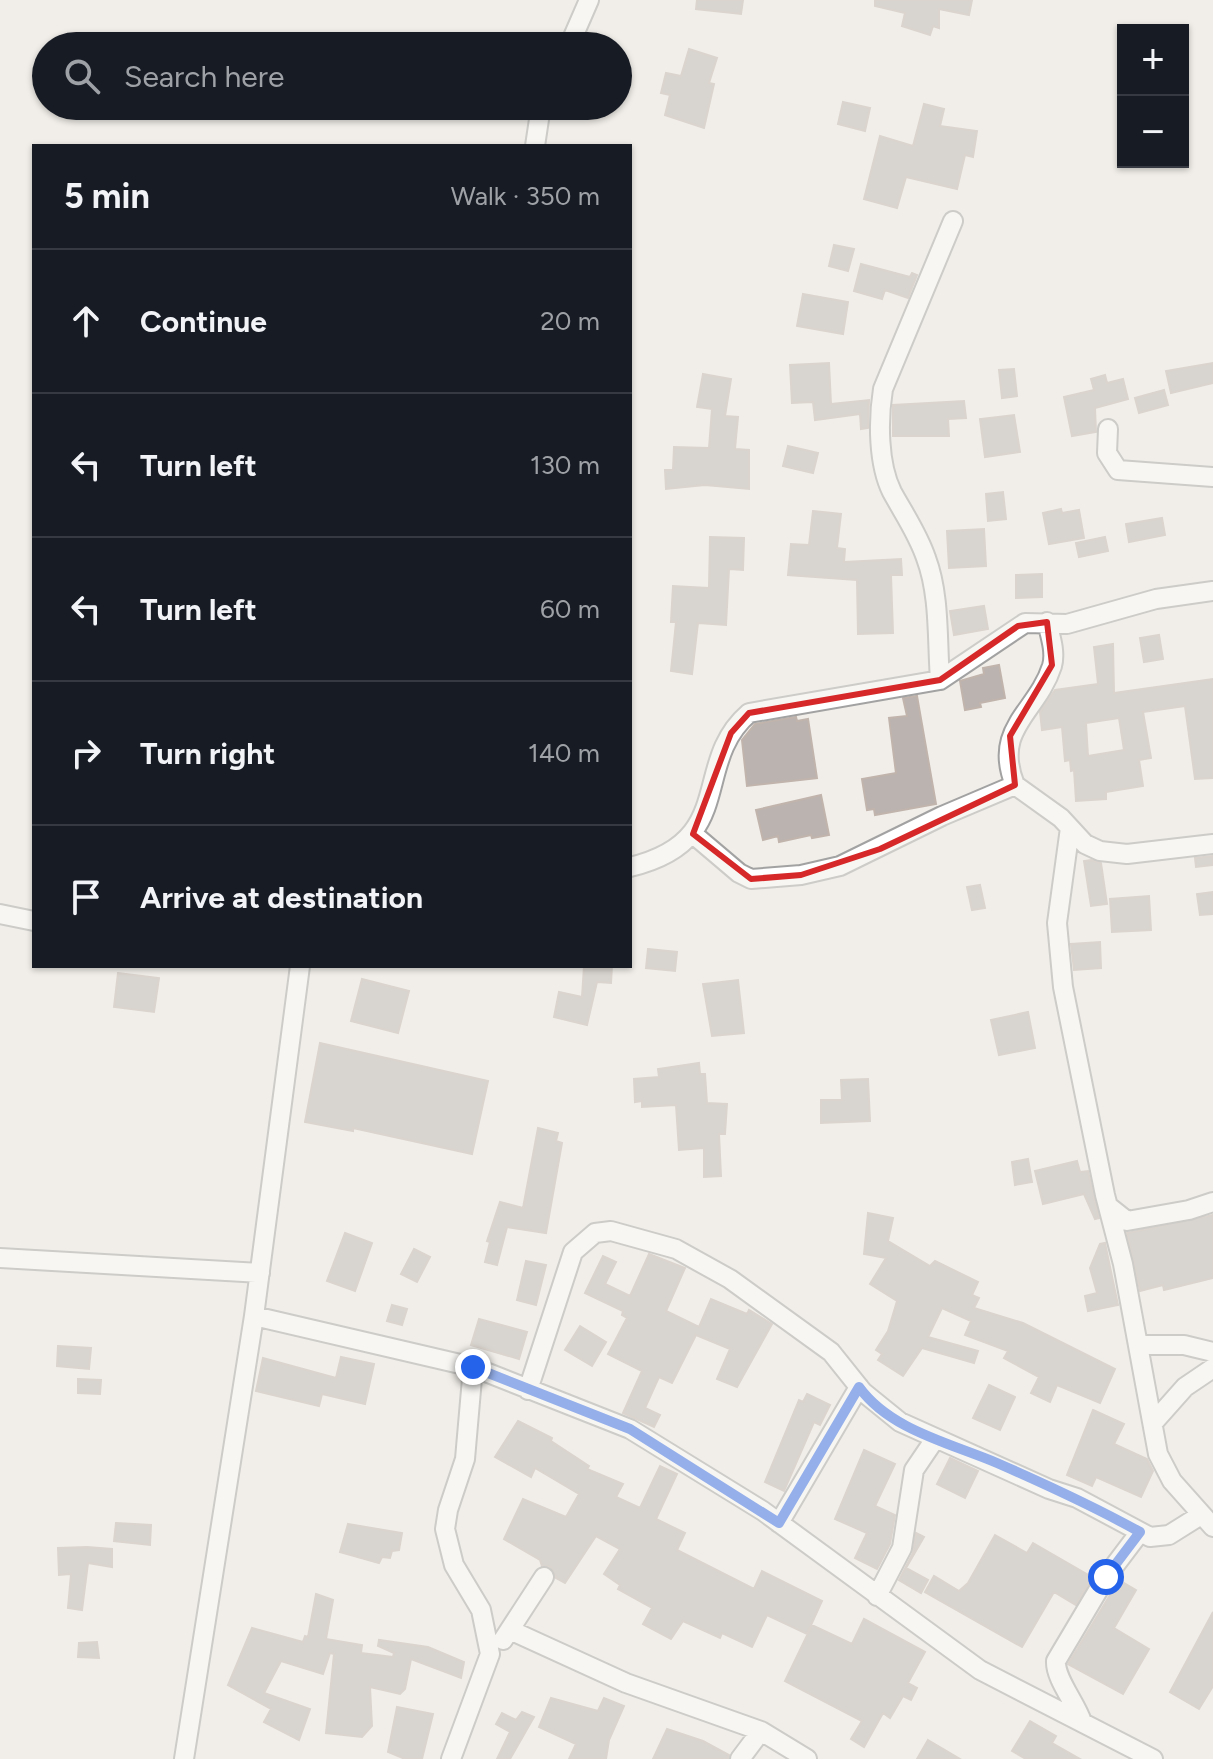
<!DOCTYPE html>
<meta charset="utf-8">
<style>
body{margin:0;font-family:Figtree,sans-serif;background:#242831;color:#f1f3f6}
.controls{position:absolute;right:24px;top:24px;display:grid;overflow:hidden;border-radius:0px;box-shadow:0 2px 6px #0004}
.controls button{width:72px;height:72px;display:grid;place-items:center;padding:0;border:0;border-bottom:2px solid #363941;background:#171b24;color:#f1f3f6;font:40px sans-serif}
.stop{position:absolute;width:24px;height:24px;margin:-18px;border:6px solid #2563eb;border-radius:50%;background:#fff}
.stop.end{background:#2563eb;border-color:#fff;box-shadow:0 2px 8px #0008}
.list{margin:0;padding:0;list-style:none}
h2{display:flex;justify-content:space-between;align-items:center;height:104px;margin:0;padding:0 32px;font-size:34px}
h2 small{font-size:26px;font-weight:400;color:#9ea1a6}
.list li{display:grid;grid-template-columns:52px 1fr auto;gap:24px;align-items:center;box-sizing:border-box;height:144px;padding:0 32px;border-top:2px solid #363941}
.list b{display:block;font-size:30px;white-space:nowrap}
.list em{font-size:26px;font-style:normal;color:#9ea1a6}
.icon{flex:none;width:44px;height:44px;fill:none;stroke:currentColor;stroke-width:2;stroke-linecap:round;stroke-linejoin:round}
.map{position:relative;flex:none;width:1213px;height:1759px;overflow:hidden}
.search{position:absolute;background:#171b24;box-shadow:0 2px 6px #0004;left:32px;top:32px;width:600px;height:88px;display:flex;align-items:center;gap:20px;box-sizing:border-box;padding:0 28px;border-radius:44px;color:#9ea1a6;font-size:30px}
.panel{position:absolute;background:#171b24;box-shadow:0 2px 6px #0004;left:32px;top:144px;width:600px;height:824px;border-radius:0px}
.map>svg:first-child{display:block}
.building{fill:#bab3af;stroke:#c1b4ad;stroke-width:2;fill-rule:evenodd}
.lines{fill:none;stroke-linecap:round;stroke-linejoin:round}
.minor-casing{stroke:#a2a2a2;stroke-width:22}
.minor{stroke:#fff;stroke-width:18}
.route{stroke:#2563eb;stroke-width:10}
.marked{fill:none;stroke:#d62828;stroke-width:6;stroke-linejoin:round}
</style>
<div class="map">
<svg width="1213" height="1759" viewBox="0 0 1213 1759">
<rect width="100%" height="100%" fill="#f1eee9"/>
<path class="building" d="M697,0H743L741,14L696,9Z
M875,0H972L969,15L939,9V28L933,26L930,35L902,26L905,13L875,6Z
M689,49L717,58L709,83L714,84L704,128L665,115L670,95L661,93L666,73L681,76Z
M843,102L870,108L865,131L838,124Z
M924,104L944,109L940,126L977,131L973,157L965,155L957,189L906,177L897,208L864,199L880,136L913,146Z
M834,245L854,249L848,271L829,266Z
M861,264L910,277L912,273L917,275L908,298L885,290L882,299L854,291Z
M803,294L848,302L843,334L797,326Z
M829,363L831,404L869,400L868,428L861,429L860,414L815,420L813,402L792,403L790,365Z
M1213,363V383L1171,393L1166,371Z
M1014,369L1017,396L1002,398L999,370Z
M703,374L731,379L725,416L738,417L735,449L749,450V489L705,485L666,489L665,470H673L674,447L709,448L712,409L697,407Z
M1105,375L1107,383L1123,379L1128,399L1095,408L1096,432L1072,436L1064,397L1094,390L1091,379Z
M1164,390L1168,405L1139,413L1135,398Z
M964,401L966,418L948,419L949,436H893V405Z
M1014,415L1020,452L985,457L980,419Z
M788,446L818,453L813,473L783,466Z
M1003,492L1006,519L988,521L986,494Z
M1061,509L1062,513L1079,510L1084,538L1049,544L1043,513Z
M813,511L841,514L837,548L845,549L844,562L901,559L902,575H891L893,633L858,634L857,580L788,575L791,544L809,545Z
M1162,518L1165,535L1129,542L1126,524Z
M984,529L986,566L949,568L947,531Z
M710,537L744,538L743,570L729,569L726,625L698,623L692,674L671,671L676,622H671L673,586L709,588Z
M1105,537L1108,551L1079,557L1076,543Z
M1042,574V597L1016,598V575Z
M984,606L988,629L954,635L950,611Z
M1159,635L1163,659L1144,662L1140,638Z
M1113,644L1114,693L1213,679V778L1195,779L1185,706L1143,712L1151,758L1139,760L1143,786L1106,792V799L1076,801L1074,770L1071,771L1070,760L1065,761L1062,727L1042,730L1040,712L1055,690L1098,684L1094,647ZM1119,718L1124,750L1088,756L1086,723Z
M999,665L1005,698L980,703L981,707L965,710L960,681L984,674L983,668Z
M917,696L936,804L875,815L874,809L867,810L862,779L896,773L889,718L907,716L903,698Z
M796,717L797,721L808,719L817,778L747,786L742,740L755,724Z
M821,795L829,835L812,838L811,835L779,842L778,836L763,840L756,810Z
M1213,856V865L1196,867L1195,858Z
M1091,860L1101,863L1107,904L1091,906L1084,861Z
M980,885L985,908L972,910L967,887Z
M1213,892V914L1200,915L1197,894Z
M1149,896L1151,930L1112,932L1110,899Z
M1100,942L1101,968L1074,970L1071,944Z
M648,949L677,952L675,971L646,968Z
M584,966H612L611,983L597,982L587,1025L554,1017L559,992L582,997Z
M118,973L159,978L154,1012L114,1007Z
M362,979L409,991L398,1033L351,1021Z
M738,980L744,1033L712,1036L703,984Z
M1028,1012L1035,1048L999,1055L991,1020Z
M320,1043L488,1081L472,1154L353,1128V1131L305,1122Z
M699,1063L700,1074H705L707,1103L727,1104L725,1134H719L721,1176L704,1177V1148L679,1150L676,1105L642,1107V1101L635,1102L634,1079L659,1077L658,1069Z
M868,1079L870,1121L821,1123V1100H842L841,1080Z
M538,1128L558,1133L556,1141L562,1143L546,1233L507,1227L497,1265L485,1262L490,1242L487,1241L500,1202L523,1208Z
M1028,1159L1032,1182L1015,1185L1012,1162Z
M1077,1161L1080,1172L1088,1171L1099,1218L1095,1219L1084,1194L1043,1204L1035,1171Z
M868,1213L893,1218L888,1241L930,1266L935,1261L978,1282L972,1295L979,1298L974,1308L1023,1323L1115,1369L1100,1403L1057,1385L1050,1402L1031,1393L1039,1377L1004,1358L1008,1351L965,1335L971,1321L942,1308L928,1337L978,1351L974,1363L922,1348L903,1376L878,1360L882,1354L876,1350L888,1331L897,1301L870,1284L886,1258L864,1254Z
M1213,1215V1278L1164,1290L1163,1285L1140,1291L1127,1233Z
M345,1233L372,1243L355,1291L327,1281Z
M1105,1243L1118,1305L1088,1311L1085,1296L1097,1293L1090,1268L1100,1244Z
M414,1249L430,1257L417,1282L401,1274Z
M649,1254L685,1268L666,1311L699,1327L711,1299L747,1314L749,1310L772,1324L737,1387L717,1379L730,1349L696,1335L672,1383L659,1377L645,1408L660,1415L654,1427L623,1413L642,1371L608,1354L627,1318L622,1315L623,1311L585,1293L603,1256L616,1262L605,1284L630,1296Z
M526,1261L546,1265L536,1305L517,1300Z
M392,1305L407,1309L402,1325L387,1321Z
M479,1319L527,1332L519,1359L471,1345Z
M580,1326L606,1342L592,1366L565,1350Z
M58,1346L91,1348L89,1369L57,1366Z
M341,1357L374,1364L365,1404L322,1394L319,1406L256,1391L263,1358L336,1378Z
M78,1379L101,1380L100,1394L78,1393Z
M989,1385L1015,1397L1000,1430L973,1418Z
M807,1394L830,1405L820,1425L814,1422L784,1491L765,1482L799,1400L803,1402Z
M1093,1410L1124,1424L1114,1444L1147,1459L1153,1471L1141,1497L1096,1477L1092,1486L1067,1475Z
M518,1421L552,1438L551,1441L589,1466L587,1469L623,1484L616,1497L640,1508L660,1466L677,1474L656,1519L685,1533L677,1550L754,1589L762,1571L822,1601L807,1634L767,1615L752,1647L722,1633L720,1638L683,1621L671,1639L643,1624L652,1608L618,1589L620,1585L604,1574L620,1549L596,1536L565,1583L556,1578L551,1567L542,1566L540,1560L504,1539L523,1499L566,1517L579,1494L535,1468L531,1477L495,1457Z
M864,1450L895,1464L875,1506L895,1515L890,1544L877,1569L855,1558L867,1533L835,1519Z
M950,1458L978,1471L965,1498L937,1484Z
M116,1523L151,1525L150,1545L114,1541Z
M348,1524L402,1533L399,1550L392,1551L390,1558L382,1557L379,1563L340,1552Z
M916,1533L924,1537L906,1568L928,1580L921,1593L899,1580L913,1553Z
M995,1535L1027,1553L1033,1543L1092,1577L1076,1605L1054,1592L1022,1647L925,1592L934,1576L959,1591L968,1583Z
M87,1547L112,1549V1567L88,1563L82,1610L68,1608L71,1574L59,1575L58,1548Z
M1119,1580L1136,1590L1114,1628L1149,1649L1123,1694L1068,1664Z
M316,1594L333,1600L326,1639L362,1645L361,1653L393,1657L394,1653L378,1646L379,1640L428,1647L464,1662L461,1678L411,1659L405,1689L400,1694L370,1687L372,1726L362,1737L326,1733L334,1654L330,1653L323,1674L281,1661L264,1693L310,1709L299,1740L264,1722L271,1709L228,1685L252,1628L303,1642L305,1636L308,1637Z
M1213,1612V1686L1199,1709L1170,1692Z
M864,1619L925,1652L908,1683L917,1688L911,1700L903,1696L890,1718L883,1713L864,1747L851,1739L862,1721L785,1681L812,1625L852,1644Z
M97,1642L99,1658L78,1657L79,1643Z
M551,1698L598,1711L604,1698L624,1706L609,1740L606,1759H569L576,1744L539,1727Z
M397,1707L433,1714L422,1759H405L388,1752Z
M522,1712L534,1717L510,1759H497L510,1732L496,1724L502,1713L516,1720Z
M1030,1721L1056,1736L1052,1743L1080,1759H1026L1012,1751Z
M667,1729L703,1741L729,1755L728,1759H653Z
M928,1740L960,1759H917Z"/>
<g class="lines">
<defs>
<path id="minor" d="M569,46L589,0
M535,146L541,106
M1108,429L1107,453L1118,470L1213,477
M1047,622C1050,635 1056,652 1052,666C1037,713 992,728 1015,785L1061,818L1085,844L1100,851L1127,854L1213,844
M940,680C937,640 940,595 926,558C918,534 904,514 892,492C878,464 878,420 883,389L953,221
M1070,828L1057,923L1063,987L1105,1195L1123,1264L1158,1454L1172,1481L1213,1527
M693,834L739,873L751,879L801,875L840,866L942,816L1015,785
M630,867C739,841 690,764 749,713L940,680L1025,623L1067,624L1156,599L1213,591
M0,914L34,921
M1108,1206L1127,1221L1189,1210L1213,1202
M0,1258L260,1273
M254,1316L473,1367L630,1429L763,1511L980,1670L1153,1759
M1140,1345H1184L1213,1352
M528,1390L573,1252L595,1233L611,1231L676,1249L730,1279L831,1352L863,1392L900,1422L1049,1489L1077,1498L1150,1537L1169,1535L1201,1515
M1153,1423L1185,1387L1213,1368
M779,1523L859,1387
M877,1596L902,1548L914,1470L935,1439
M510,1630L626,1683L761,1731L807,1759
M503,1640L544,1577
M1082,1722C1076,1703 1055,1679 1056,1661L1106,1577L1140,1532
M184,1759L254,1316L300,966
M451,1759L490,1654L481,1610L454,1565L445,1529L448,1510L465,1459L473,1367
M740,1759L761,1731"/>
</defs>
<use href="#minor" class="minor-casing"/>
<use href="#minor" class="minor"/>
</g>
<g class="lines">
<path class="route" d="M473,1367L630,1429L779,1523L859,1387C890,1430 950,1443 997,1463C1045,1484 1093,1506 1140,1532L1106,1577"/>
</g>
<path d="M0 0H1213V1759H0ZM1047,622L1052,665L1010,736L1015,785L880,849L801,875L751,879L693,834L731,733L749,713L940,680L1018,626Z" fill="#f1eee9" fill-opacity=".55" fill-rule="evenodd"/>
<path class="marked" d="M1047,622L1052,665L1010,736L1015,785L880,849L801,875L751,879L693,834L731,733L749,713L940,680L1018,626Z"/>
</svg>
<div class="controls">
<button>+</button>
<button>−</button>
</div>
<div class="stop" style="left:1106px;top:1577px"></div>
<div class="stop end" style="left:473px;top:1367px"></div>
<div class="search"><svg class="icon" aria-label="search" viewBox="0 0 24 24"><circle cx="10" cy="10" r="6"/><path d="M15 15l6 6"/></svg>Search here</div>
<section class="panel">
<h2>5 min<small>Walk · 350 m</small></h2>
<ul class="list">
<li><svg class="icon" aria-label="ahead" viewBox="0 0 24 24"><path d="M12 20V5M6 11l6-6 6 6"/></svg><div><b>Continue</b></div><em>20 m</em></li>
<li><svg class="icon" aria-label="left" viewBox="0 0 24 24"><path d="M17 20v-9H6M10 6l-5 5 5 5"/></svg><div><b>Turn left</b></div><em>130 m</em></li>
<li><svg class="icon" aria-label="left" viewBox="0 0 24 24"><path d="M17 20v-9H6M10 6l-5 5 5 5"/></svg><div><b>Turn left</b></div><em>60 m</em></li>
<li><svg class="icon" aria-label="right" viewBox="0 0 24 24"><path d="M7 20v-9h11M14 6l5 5-5 5"/></svg><div><b>Turn right</b></div><em>140 m</em></li>
<li><svg class="icon" aria-label="arrive" viewBox="0 0 24 24"><path d="M6 21V4h12l-3 4 3 4H6"/></svg><div><b>Arrive at destination</b></div></li>
</ul>
</section>
</div>
